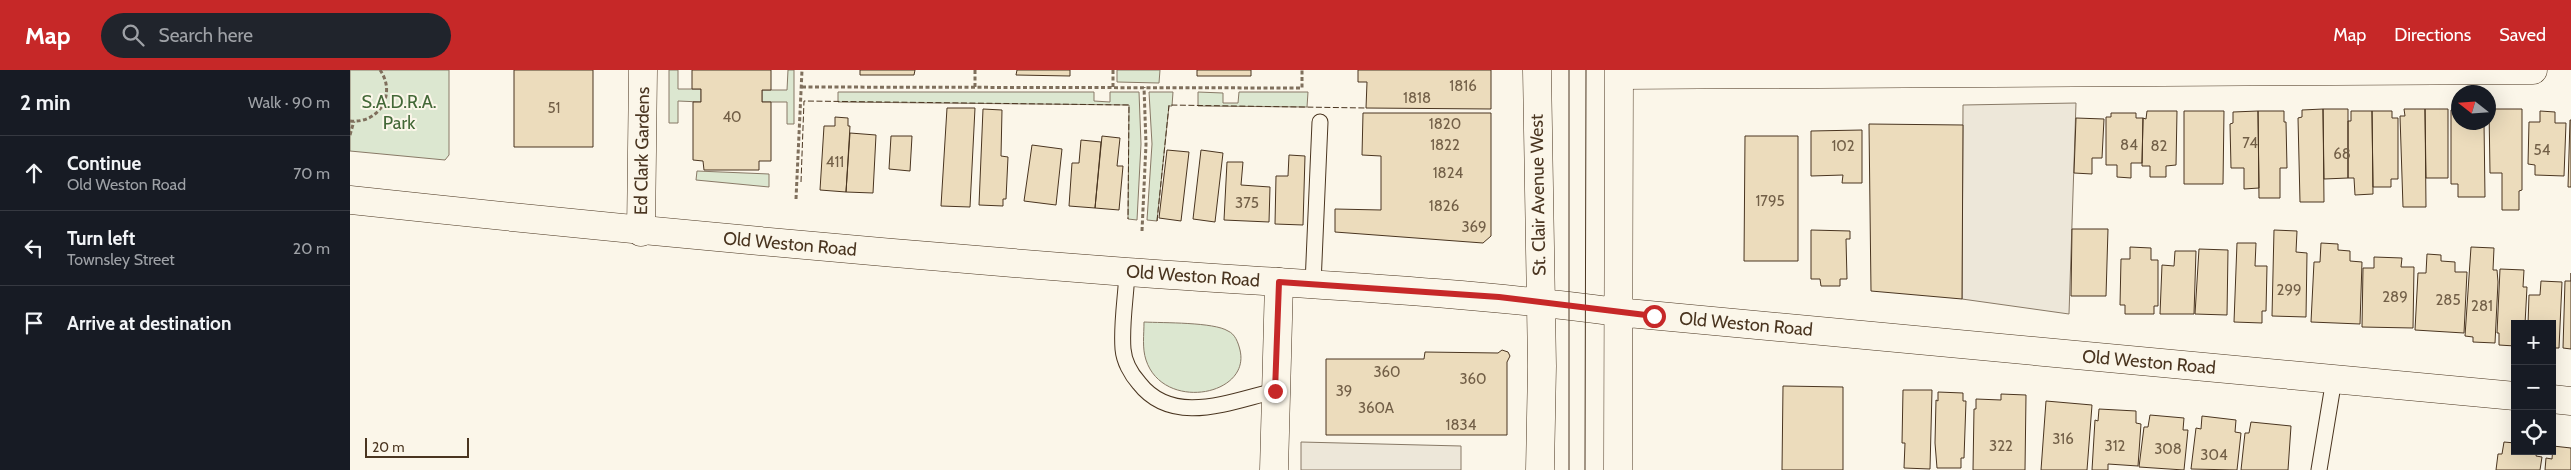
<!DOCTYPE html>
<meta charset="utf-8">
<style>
body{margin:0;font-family:Cabin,sans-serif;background:#20242c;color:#f1f3f6}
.controls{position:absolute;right:15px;bottom:15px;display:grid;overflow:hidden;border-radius:0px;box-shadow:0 5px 20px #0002}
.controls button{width:45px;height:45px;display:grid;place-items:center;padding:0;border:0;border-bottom:1px solid #363941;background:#171b24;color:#f1f3f6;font:25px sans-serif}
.compass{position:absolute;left:2101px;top:15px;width:45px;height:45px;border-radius:50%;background:#171b24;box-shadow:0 5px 20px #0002;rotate:287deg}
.scale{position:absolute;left:15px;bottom:12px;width:104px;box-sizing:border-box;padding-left:5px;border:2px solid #4a3520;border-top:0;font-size:14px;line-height:18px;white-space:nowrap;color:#4a3520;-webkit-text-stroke:4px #fbf6e9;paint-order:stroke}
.stop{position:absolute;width:15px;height:15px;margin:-11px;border:4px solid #c62828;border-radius:50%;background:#fff}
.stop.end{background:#c62828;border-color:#fff;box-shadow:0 1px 5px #0008}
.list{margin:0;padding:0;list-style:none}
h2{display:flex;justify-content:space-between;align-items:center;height:65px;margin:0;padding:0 20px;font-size:21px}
h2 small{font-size:16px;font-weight:400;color:#9ea1a6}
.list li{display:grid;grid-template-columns:32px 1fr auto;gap:15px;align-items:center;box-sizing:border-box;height:75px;padding:0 20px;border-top:1px solid #363941}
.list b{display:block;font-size:19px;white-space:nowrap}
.list p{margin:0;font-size:16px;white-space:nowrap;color:#9ea1a6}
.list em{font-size:16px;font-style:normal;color:#9ea1a6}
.icon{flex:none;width:28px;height:28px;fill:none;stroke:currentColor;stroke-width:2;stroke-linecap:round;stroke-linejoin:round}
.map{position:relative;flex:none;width:2221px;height:400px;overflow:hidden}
header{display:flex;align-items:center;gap:30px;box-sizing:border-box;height:70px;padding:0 25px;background:#c62828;color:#fff}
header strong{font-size:24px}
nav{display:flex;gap:28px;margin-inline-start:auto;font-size:18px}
.search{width:350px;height:45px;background:#20242c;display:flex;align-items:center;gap:12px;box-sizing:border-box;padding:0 18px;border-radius:28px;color:#9ea1a6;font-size:19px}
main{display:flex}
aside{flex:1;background:#171b24}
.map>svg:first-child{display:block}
.green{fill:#dce7d0;stroke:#887966}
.parking{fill:#ede7d9;stroke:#887966}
.building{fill:#ecdcbc;stroke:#4a3520}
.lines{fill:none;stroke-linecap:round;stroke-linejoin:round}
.lane-casing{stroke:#4a3520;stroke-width:17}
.street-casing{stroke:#4a3520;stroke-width:29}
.secondary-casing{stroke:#4a3520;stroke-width:29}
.path{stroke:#7f6f5c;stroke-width:3;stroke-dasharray:4 2.5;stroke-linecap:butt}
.lane{stroke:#fbf6e9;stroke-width:15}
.street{stroke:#fbf6e9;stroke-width:28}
.secondary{stroke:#fbf6e9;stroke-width:28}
.tram{stroke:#4a3520;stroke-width:1}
.fence{stroke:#4a3520;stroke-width:1;stroke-dasharray:6 2.5;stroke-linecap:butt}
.route{stroke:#c62828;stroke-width:6}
.labels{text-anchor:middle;stroke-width:4;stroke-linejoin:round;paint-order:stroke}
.number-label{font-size:15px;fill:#725f47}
.park-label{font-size:18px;fill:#436837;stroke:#fbf6e9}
.street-label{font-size:18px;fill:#4a3520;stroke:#fbf6e9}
</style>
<header>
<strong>Map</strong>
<div class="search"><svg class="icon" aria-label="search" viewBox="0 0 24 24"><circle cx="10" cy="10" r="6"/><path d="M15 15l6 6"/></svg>Search here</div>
<nav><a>Map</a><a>Directions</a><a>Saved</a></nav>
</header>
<main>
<aside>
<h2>2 min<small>Walk · 90 m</small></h2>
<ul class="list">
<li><svg class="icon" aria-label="ahead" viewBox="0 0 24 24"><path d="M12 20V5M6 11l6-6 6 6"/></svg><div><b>Continue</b><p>Old Weston Road</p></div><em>70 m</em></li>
<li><svg class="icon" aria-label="left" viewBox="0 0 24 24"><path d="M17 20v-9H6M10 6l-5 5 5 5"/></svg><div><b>Turn left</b><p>Townsley Street</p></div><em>20 m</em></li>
<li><svg class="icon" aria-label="arrive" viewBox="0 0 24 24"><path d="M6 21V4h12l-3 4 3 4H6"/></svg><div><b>Arrive at destination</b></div></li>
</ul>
</aside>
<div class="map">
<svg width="2221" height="400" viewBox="0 0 2221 400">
<rect width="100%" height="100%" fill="#fbf6e9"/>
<path class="green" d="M0,0H99V85L95,90L0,81Z
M319,0H328V19H351V32L328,31V53H319Z
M438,0H444V54H437V32H412V20H437Z
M767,0H810L809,13L767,12Z
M488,22H744V31L760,32V22H789L791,74L787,150L778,149L779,35L488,32Z
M799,22H823L822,36H819L807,151L797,150L802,74Z
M848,22L873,23V33H888L889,22H958L957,37L848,36Z
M347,101L419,104V117L346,110Z
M794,252C813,253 864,252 878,261C885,264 888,272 890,280C901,326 813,342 796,290C792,278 794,265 794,252Z"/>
<path class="parking" d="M1726,33L1719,244L1612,229L1613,35Z
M951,372L1111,376V400H951Z"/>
<path class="building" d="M164,0H243V77H164Z
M342,0H421V20H412V32H421V91H409V100H354L353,91L343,90V32H351V19H342Z
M510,0H565L564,5H510Z
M667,0H720V6L666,5Z
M847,0H901V6H847Z
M1008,0H1141V39L1016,38L1017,12H1008Z
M597,38H625L620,137L591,136Z
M633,39L652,40L651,86L658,87L656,129H653V136L629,135Z
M1973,39H1998V108L1974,109Z
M1973,39L1974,132H1950L1948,48L1952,47V40Z
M2054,39H2075L2076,137H2053L2050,46H2055Z
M2075,39H2098V108H2076Z
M2139,39H2172V120L2169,121V140H2152V103H2140Z
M2101,40H2108V52H2134L2135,127H2108V114H2101Z
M1797,41H1827L1826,95L1816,96V107H1800V96H1792L1793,48L1796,49Z
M1834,41H1874L1873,114H1834Z
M1908,41H1934V52H1936L1937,98H1930V128H1909Z
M1908,41L1909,118L1894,119V98H1881L1880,54L1883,53V42Z
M2001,41H2022L2023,124L2005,125L2004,108H1998V51H2001Z
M2022,41H2042V48H2048V109H2041V117H2023Z
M2190,41L2205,42V53H2216L2214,106L2185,105V95L2178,94L2179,52H2190Z
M1013,43H1141V166L1133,173L985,162V139L1031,140V86L1012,85Z
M1761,43H1786V48H1793L1792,93H1781V108L1767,107V95H1756V47H1761Z
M485,47L498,48V56H500L496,122L470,120L474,56H485Z
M1726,48L1754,49L1752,88H1742V104L1724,103Z
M2220,50H2221V117H2218Z
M1519,54L1613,55L1612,229L1521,221Z
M1512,60V113H1492L1493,105L1461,106V61Z
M500,63L526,65L523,123L496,122Z
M541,66H562L560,101L539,99Z
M752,66L770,68L767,96H773L769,140L745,138Z
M1395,66H1448V191H1394Z
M731,70L751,72L745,138L719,136L722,93H729Z
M682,75L712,79L706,135L674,131Z
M817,80L839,82L831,151L809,148Z
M851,80L873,83L865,152L843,149Z
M939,85L955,86L953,155L925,154L926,106H938Z
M877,92H893L891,115L920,117L919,152L874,150Z
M1722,159H1758L1756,226H1721Z
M1461,160L1500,161V169H1496L1497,209H1490V216H1471L1470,209H1461Z
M1924,160L1947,161L1946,182L1957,183L1956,247L1922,246Z
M1887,173H1906L1905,196H1917L1916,241H1912V253L1884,252Z
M1971,173L1988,174V180L2000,181V191L2012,192L2010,254L1961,252L1964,192H1970Z
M1780,177L1801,178V190H1808V236H1804V244H1775V235H1770L1771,189H1780Z
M2121,177L2144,178L2143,200H2147L2148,212L2145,273L2123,272V267L2115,266Z
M1849,179L1878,180L1877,245L1845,244Z
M1825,181H1846L1844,244H1810L1812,195L1824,196Z
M2077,184L2091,185V191L2105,192V202H2117L2114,263L2065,260L2068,203H2076Z
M2024,187L2052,188L2051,197H2064L2063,258L2012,257L2013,198H2024Z
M2150,199L2174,200L2173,217H2177L2175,254H2165V276L2149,275V263H2147Z
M2221,203V279L2213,278L2215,211H2221Z
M2191,211L2212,212L2209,278H2202V254H2178L2179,225H2190Z
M1152,280L1158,282L1160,286L1157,292V365H976V289H1074L1075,282L1148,283Z
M1433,316L1493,317V400H1432Z
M1553,320H1582L1580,399L1554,398L1555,373H1552Z
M1588,322L1613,323V331H1616L1614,388H1611V398H1587L1585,373L1586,330L1588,331Z
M1651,324L1676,325L1675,400H1623L1624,339H1626V329L1651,330Z
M1696,331L1742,335L1737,400H1691Z
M1749,339L1786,341V353L1791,354L1788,396L1758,394V400H1742L1745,350L1748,351Z
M1800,345L1834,348L1833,360H1838L1834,400L1789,397L1794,357H1798Z
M1852,346L1886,350L1885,362L1891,363L1887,400L1841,399L1846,358L1851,359Z
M1901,352L1941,356L1938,400H1891L1895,363H1899Z
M2154,372L2165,373V381H2187L2186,386L2192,387L2190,400H2146L2148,384H2152Z
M2203,376L2221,378V400H2195L2196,388L2202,389Z"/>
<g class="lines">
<defs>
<path id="lane" d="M777,202C776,227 771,254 773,279C774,291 781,304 789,313C823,357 881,331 925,321
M963,214L970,52
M1969,400L1984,309"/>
<path id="street" d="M1270,5L2183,0
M291,162L293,0
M924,400L929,212"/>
<path id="secondary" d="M1187,0L1192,296L1190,400
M0,130C259,158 517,182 777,202C941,214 1105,220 1267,242L2165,326
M2202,329L2221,331
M1268,400L1269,0"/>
</defs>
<use href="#lane" class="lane-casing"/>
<use href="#street" class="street-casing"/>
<use href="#secondary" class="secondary-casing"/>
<path class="path" d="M763,0V18
M452,17L952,18V0
M625,17V0
M0,51C29,54 47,24 30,0
M0,65L4,51
M446,129L452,0
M792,161L796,74L794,17"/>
<use href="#lane" class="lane"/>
<use href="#street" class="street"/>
<use href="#secondary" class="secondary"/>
<path class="tram" d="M1219,0V400
M1235,400L1236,0"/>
<path class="fence" d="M451,112L454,31L779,35L778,149
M807,151L819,35L1016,38"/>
</g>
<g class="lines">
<path class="route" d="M925,321L929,212L1149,227L1304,246"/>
</g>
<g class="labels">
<g class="number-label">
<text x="1113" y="21">1816</text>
<text x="1067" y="33">1818</text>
<text x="204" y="43">51</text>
<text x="382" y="52">40</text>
<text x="1095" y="59">1820</text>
<text x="1900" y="78">74</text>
<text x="1095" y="80">1822</text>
<text x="1779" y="80">84</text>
<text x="1493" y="81">102</text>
<text x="1809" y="81">82</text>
<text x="2192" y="85">54</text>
<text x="1992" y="89">68</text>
<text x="485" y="97">411</text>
<text x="1098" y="108">1824</text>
<text x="1420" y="136">1795</text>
<text x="897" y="138">375</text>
<text x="1094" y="141">1826</text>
<text x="1124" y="162">369</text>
<text x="1939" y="225">299</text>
<text x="2045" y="232">289</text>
<text x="2098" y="235">285</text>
<text x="2132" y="241">281</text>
<text x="1037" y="307">360</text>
<text x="1123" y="314">360</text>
<text x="994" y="326">39</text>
<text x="1026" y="343">360A</text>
<text x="1111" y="360">1834</text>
<text x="1713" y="374">316</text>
<text x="1651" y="381">322</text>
<text x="1765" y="381">312</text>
<text x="1818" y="384">308</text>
<text x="1864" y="390">304</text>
</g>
<g class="park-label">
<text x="49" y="38">S.A.D.R.A.<tspan x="49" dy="21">Park</tspan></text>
</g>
<g class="street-label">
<text transform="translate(292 81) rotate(-89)" y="6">Ed Clark Gardens</text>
<text transform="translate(1188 125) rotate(-91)" y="6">St. Clair Avenue West</text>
<text transform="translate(440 174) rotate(5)" y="6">Old Weston Road</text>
<text transform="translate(843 206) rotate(4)" y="6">Old Weston Road</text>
<text transform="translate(1396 254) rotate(5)" y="6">Old Weston Road</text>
<text transform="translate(1799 292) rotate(5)" y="6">Old Weston Road</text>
</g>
</g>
</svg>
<div class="controls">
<button>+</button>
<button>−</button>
<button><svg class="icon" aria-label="locate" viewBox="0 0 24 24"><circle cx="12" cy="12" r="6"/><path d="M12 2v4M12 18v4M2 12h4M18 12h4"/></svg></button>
</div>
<svg class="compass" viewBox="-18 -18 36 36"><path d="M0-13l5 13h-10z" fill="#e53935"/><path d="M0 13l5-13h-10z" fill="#9ea1a6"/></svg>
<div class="scale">20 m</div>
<div class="stop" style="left:1304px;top:246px"></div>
<div class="stop end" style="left:925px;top:321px"></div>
</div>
</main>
